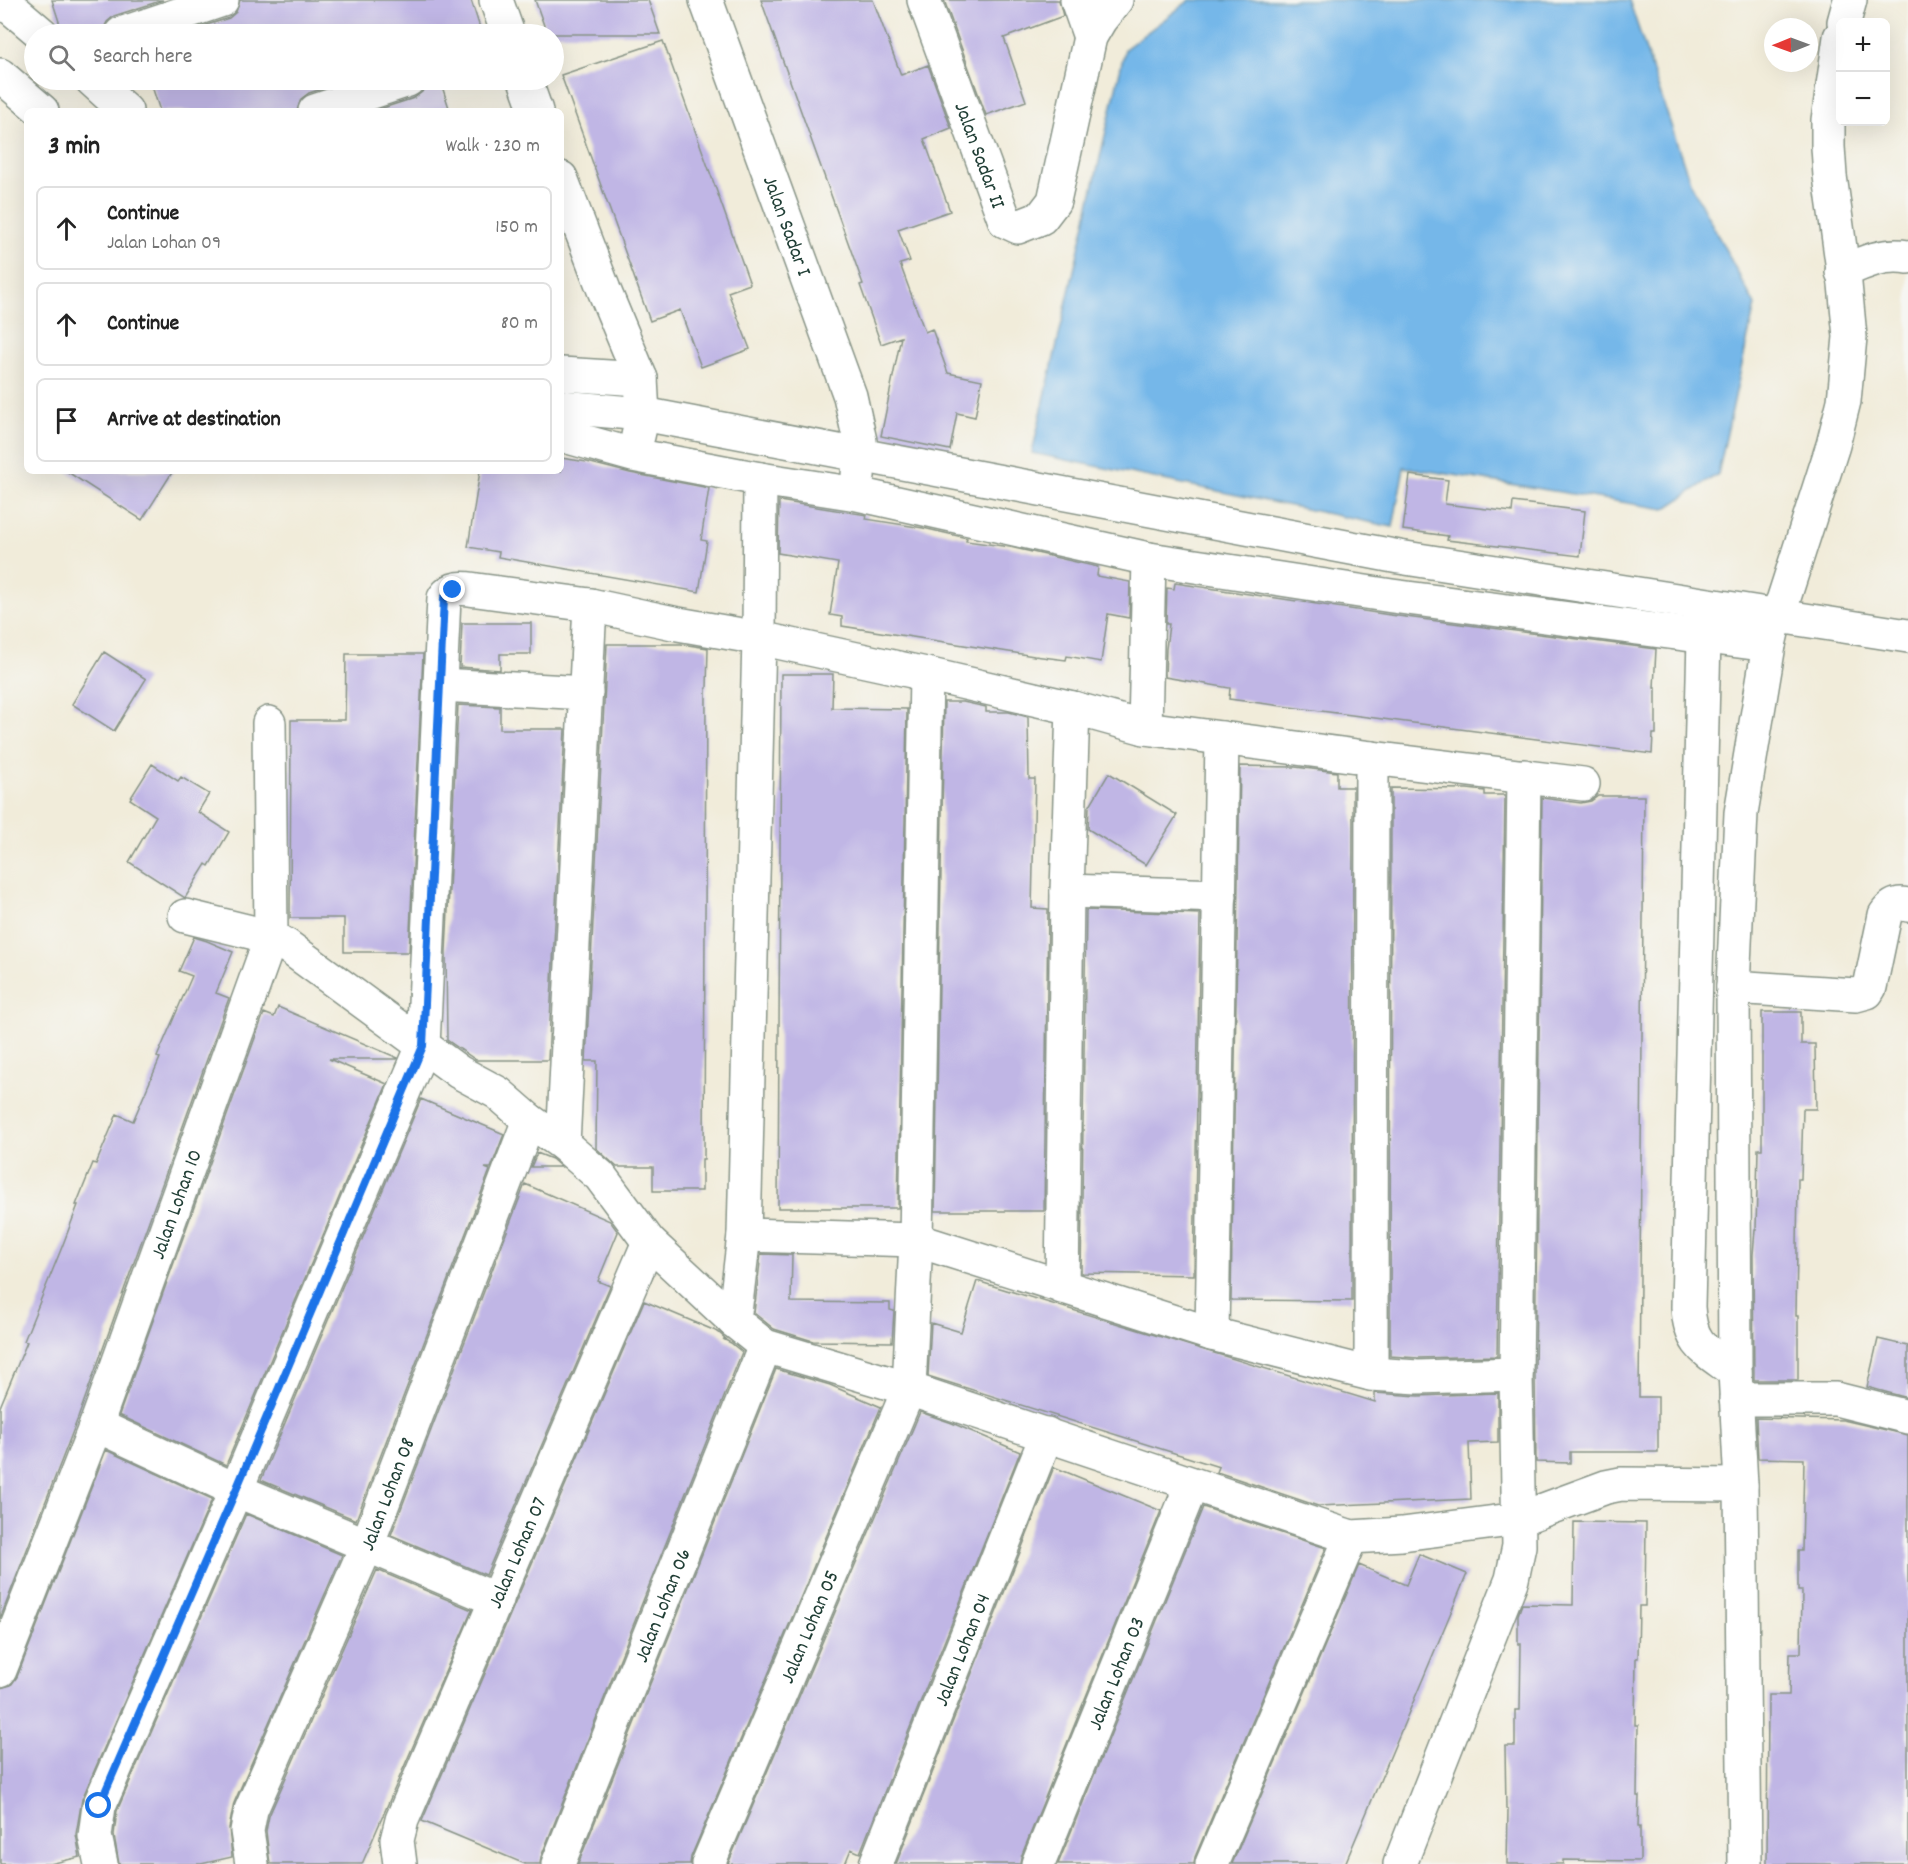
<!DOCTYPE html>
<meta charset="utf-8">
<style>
body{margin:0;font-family:Dekko,sans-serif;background:#f6f6f6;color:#222}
.controls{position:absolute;right:18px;top:18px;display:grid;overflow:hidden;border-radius:9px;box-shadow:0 6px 24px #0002}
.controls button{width:54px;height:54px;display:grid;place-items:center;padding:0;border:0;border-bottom:2px solid #e0e0e0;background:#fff;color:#222;font:30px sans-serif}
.compass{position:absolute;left:1764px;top:18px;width:54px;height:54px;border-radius:50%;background:#fff;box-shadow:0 6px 24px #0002;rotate:269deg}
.stop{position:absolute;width:18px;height:18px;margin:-14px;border:4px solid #1a73e8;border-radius:50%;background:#fff}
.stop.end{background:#1a73e8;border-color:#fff;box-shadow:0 2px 6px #0008}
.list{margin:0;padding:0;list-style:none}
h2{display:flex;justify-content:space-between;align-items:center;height:78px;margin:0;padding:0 24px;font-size:26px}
h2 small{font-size:20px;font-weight:400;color:#767676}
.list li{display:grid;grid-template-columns:39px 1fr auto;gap:18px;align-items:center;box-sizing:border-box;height:84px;margin:0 12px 12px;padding:0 12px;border:2px solid #e0e0e0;border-radius:9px}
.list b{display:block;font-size:22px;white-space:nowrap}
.list p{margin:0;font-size:20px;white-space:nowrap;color:#767676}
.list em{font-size:20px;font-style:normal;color:#767676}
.icon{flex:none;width:33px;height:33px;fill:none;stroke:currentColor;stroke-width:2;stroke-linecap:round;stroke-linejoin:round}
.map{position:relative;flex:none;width:1908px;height:1864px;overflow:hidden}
.search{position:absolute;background:#fff;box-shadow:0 6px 24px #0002;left:24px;top:24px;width:540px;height:66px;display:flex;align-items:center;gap:15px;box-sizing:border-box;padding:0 21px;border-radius:33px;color:#767676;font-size:22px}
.panel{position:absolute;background:#fff;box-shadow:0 6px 24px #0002;left:24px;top:108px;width:540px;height:366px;border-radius:9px}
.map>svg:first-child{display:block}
.water{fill:#74b7e9;stroke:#4a7a8e;stroke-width:1.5}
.building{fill:#c0b6e5}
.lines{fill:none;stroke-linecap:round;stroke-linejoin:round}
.minor-casing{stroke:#889487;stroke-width:36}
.minor{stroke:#fff;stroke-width:33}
.route{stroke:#1a73e8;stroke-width:8}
.labels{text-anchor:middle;stroke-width:5;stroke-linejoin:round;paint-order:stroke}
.street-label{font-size:21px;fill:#1f3d34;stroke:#f6f6f2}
</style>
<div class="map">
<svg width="1908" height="1864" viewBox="0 0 1908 1864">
<rect width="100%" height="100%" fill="#f6f6f2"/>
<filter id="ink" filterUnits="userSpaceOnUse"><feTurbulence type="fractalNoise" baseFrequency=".0167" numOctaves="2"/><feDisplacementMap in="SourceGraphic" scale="12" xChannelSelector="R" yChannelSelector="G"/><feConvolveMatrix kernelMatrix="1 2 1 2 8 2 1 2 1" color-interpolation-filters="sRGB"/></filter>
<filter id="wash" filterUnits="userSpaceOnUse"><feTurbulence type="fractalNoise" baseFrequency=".008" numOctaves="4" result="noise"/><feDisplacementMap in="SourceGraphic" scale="24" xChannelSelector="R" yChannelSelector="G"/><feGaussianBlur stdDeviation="1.35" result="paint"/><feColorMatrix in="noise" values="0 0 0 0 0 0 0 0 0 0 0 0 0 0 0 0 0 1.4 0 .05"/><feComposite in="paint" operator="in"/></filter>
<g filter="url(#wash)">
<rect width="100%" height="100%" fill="#f1ecda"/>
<path class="water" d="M1190,0H1629L1691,185L1755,305L1718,474L1665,509L1404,467L1393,527L1032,453L1125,49Z"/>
<g id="blocks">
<path class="building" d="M52,0H163L114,16L107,22L103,30V34H63Z
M240,0H471L482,34H178L229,18L236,12Z
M535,0H648L660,34H547Z
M761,0H873L901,75L928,65L951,128L924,139L950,211L898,229L910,261L900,264L925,332L932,329L948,373L982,380L975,417L957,413L950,450L881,436L901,337L881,344L860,285L863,284Z
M944,0H1059L1063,16L1004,38L1026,101L986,115Z
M663,41L750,284L728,292L750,349L701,367L680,310L650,321L561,75Z
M150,80H350L309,93L301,99L297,111H160Z
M426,80H440L450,111H374L414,98L422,92L426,84Z
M561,458L587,462L630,473L709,488L701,540L707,541L699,592L498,557L499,552L468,547L480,471H561Z
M66,471H173L142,520Z
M1410,475L1448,480L1445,504L1512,512L1513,502L1585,511L1580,556L1447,540L1448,536L1403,530Z
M779,501L867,515L866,519L923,528L967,538L966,541L1010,547L1098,567L1097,576L1130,582L1129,618L1108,614L1101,662L1067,656L1066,660L1034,656L842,626V617L830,615L838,563L778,553Z
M1175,583L1390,615L1656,649L1654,688H1656V734H1653L1652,754L1229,699L1230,688L1165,677L1166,649L1169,624H1166L1167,588L1174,589Z
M462,623H531V654H500V670L460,667Z
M607,644H681L708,648L707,688H706L704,1159H702V1191H653V1167H617L596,1148L597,1061H586Z
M104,652L146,679L114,731L72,704Z
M346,654H423L409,952H344V918H290L291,720H345Z
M781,674H833L832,708L907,709L898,1208H778Z
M944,702H963L986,707V712H1009L1028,717L1029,779H1035L1032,908L1048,909L1044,1211H935Z
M458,705L500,707V729H565L548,1060H476L447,1040L446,952Z
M152,764L178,781L181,777L209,794L198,812L229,832L209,866L206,864L185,898L129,862L156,816L130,799Z
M1240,766L1295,767L1337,772V787H1353L1352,1301L1231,1300Z
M1109,773L1177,815L1146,865L1088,829L1089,807Z
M1391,788L1467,789L1485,791V795H1505L1497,1356L1418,1358L1390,1356Z
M1598,796H1644L1639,1397H1658V1452H1570V1463L1536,1462L1535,1374L1542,798L1581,803L1591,801Z
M1086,910L1200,914L1194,1275L1081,1273Z
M194,937L207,941L233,952L216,993L229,998L78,1418L0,1619V1407L27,1342L24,1341L62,1247L78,1205H76L93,1163L96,1164L117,1114L133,1121L160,1058L157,1057L192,976L179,971Z
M278,1007L398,1058L397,1059H329L387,1084L226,1465L119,1415L264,1013L274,1017Z
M1762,1012H1801V1044H1815L1816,1109H1803L1801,1179H1798L1796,1316H1798V1380H1754L1753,1255L1755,1229H1756L1758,1149H1762Z
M421,1099L504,1134L491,1168H485L490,1170L356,1520L261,1480Z
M537,1153L552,1159L561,1167H531Z
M525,1184L610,1221L618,1232L598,1281L610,1286L486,1575L391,1535Z
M761,1254L792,1255L791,1302L890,1303V1310L894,1311L892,1342L813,1341L774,1329L754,1313Z
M977,1281L1375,1402V1393L1418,1396L1498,1393V1442L1469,1443L1471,1499L1318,1506L1217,1472L1219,1467L928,1376L931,1323L961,1332Z
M644,1301L718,1332L727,1340L723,1339L731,1343L742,1352L541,1857L540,1864H525L422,1821Z
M1878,1339L1908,1346V1398L1867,1387Z
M776,1369L830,1385L881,1407L691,1857L690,1864H578Z
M920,1412L952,1423L1020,1452L860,1853L851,1849L845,1864H728Z
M1756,1418L1843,1420L1908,1435V1864H1767L1768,1695H1789L1790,1653H1801L1802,1591H1798V1551H1802L1804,1459L1758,1458Z
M106,1450L212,1499L82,1799L76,1834L80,1857L50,1864H0V1688L11,1685L17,1677Z
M1054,1467L1161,1511L1021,1857L1020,1864H896Z
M1203,1507L1326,1548L1195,1857L1194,1864H1058Z
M246,1514L342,1555L234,1803L229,1828L232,1857L201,1864H119L114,1835L117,1811Z
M1574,1522L1646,1523L1645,1606H1639L1638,1658H1636L1635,1725H1638L1637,1796H1639L1638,1827H1640V1861L1563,1860V1864H1507L1508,1809H1506L1505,1746H1515V1710H1520L1521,1644H1518V1615L1522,1604L1573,1605Z
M1419,1554L1467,1574L1345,1864H1232L1359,1565L1406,1585Z
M377,1570L472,1610L362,1864H270L266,1831L269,1816Z"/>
</g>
</g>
<g filter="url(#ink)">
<use href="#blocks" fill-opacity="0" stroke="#889487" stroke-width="1.5"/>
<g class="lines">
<defs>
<g id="minor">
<path d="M2,0L42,34"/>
<path d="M496,0L508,34"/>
<path id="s1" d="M706,0L850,396L860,441L858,476"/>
<path id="s2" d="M924,0L1005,221L1018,227L1041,218L1054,201L1090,37L1100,20L1116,0"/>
<path d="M1077,0L1090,37"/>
<path d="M1844,22L1850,0"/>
<path d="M121,34L222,0"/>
<path d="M0,75L42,111"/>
<path d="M92,80L126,111"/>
<path d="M525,80L536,111"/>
<path d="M315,111L408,80"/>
<path d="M561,178L604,290L641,379L643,414L638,436"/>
<path d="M1842,272C1864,262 1883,253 1908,257"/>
<path d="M561,374L641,379"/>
<path d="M561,407L643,414L1399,557L1908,636"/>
<path d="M561,435L633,455L760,479L857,494L1149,559L1392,596L1769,645"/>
<path d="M1704,637L1688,1307C1690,1346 1707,1351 1735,1372"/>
<path d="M440,685L586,693"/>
<path d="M1145,728L1149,559"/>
<path d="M1067,891L1220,896"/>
<path d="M185,916L271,937L287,946L459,1072L498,1093L529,1120L563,1144L600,1176L649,1242L734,1321L765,1346L909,1389L1351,1537L1402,1534L1519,1519L1606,1487L1621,1484L1741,1485"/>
<path d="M1733,987L1856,995L1867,992L1870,987L1885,915C1891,906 1897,902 1908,905"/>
<path d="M563,1144L590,605"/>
<path d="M744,1235L916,1240L1212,1334L1371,1374L1418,1377L1516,1374"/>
<path d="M1062,1287L1067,891L1073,708"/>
<path d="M734,1321L744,1235L759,638L760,479"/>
<path d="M1212,1334L1222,738"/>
<path d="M1371,1374L1372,758"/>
<path d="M1736,1399H1836L1908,1417"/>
<path d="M96,1425L236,1490L497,1600"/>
<path id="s3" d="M0,1670L96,1425L271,937L269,723"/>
<path d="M101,1864L95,1836L99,1806L236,1490L423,1046L444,598C452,586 463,588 477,590L590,605L678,624L759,638L926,674L1073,708L1145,728L1372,758L1583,784"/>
<path id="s4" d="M252,1864L247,1831L251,1810L367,1545L529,1120"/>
<path id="s5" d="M400,1864L397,1840L402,1820L649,1242"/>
<path id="s6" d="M558,1864L765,1346"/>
<path id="s7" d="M708,1864L909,1389L916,1240L926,674"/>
<path id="s8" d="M876,1864L1047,1434"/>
<path id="s9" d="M1038,1864L1192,1484"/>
<path d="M1212,1864L1351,1537"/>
<path d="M1400,1864L1512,1579L1519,1546L1516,1374L1524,776"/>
<path d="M1745,1864L1741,1485L1735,1372L1733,987L1741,813L1769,645L1776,615L1783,601L1833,445L1844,401L1850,337L1845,284L1830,176L1828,147V120L1840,37"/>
</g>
</defs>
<use href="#minor" class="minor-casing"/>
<use href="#minor" class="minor"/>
</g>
</g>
<g class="lines" filter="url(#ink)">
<path class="route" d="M99,1806L236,1490L423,1046L444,598L453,590"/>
</g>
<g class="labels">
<g class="street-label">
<text dy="7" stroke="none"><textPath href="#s2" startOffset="165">Jalan Sadar II</textPath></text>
<text dy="7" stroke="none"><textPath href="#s1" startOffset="240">Jalan Sadar I</textPath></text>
<text dy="7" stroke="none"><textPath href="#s3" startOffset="498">Jalan Lohan 10</textPath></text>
<text dy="7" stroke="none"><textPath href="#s4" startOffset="399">Jalan Lohan 08</textPath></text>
<text dy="7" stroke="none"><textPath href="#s5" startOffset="336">Jalan Lohan 07</textPath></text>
<text dy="7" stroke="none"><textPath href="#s6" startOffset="279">Jalan Lohan 06</textPath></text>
<text dy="7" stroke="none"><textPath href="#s7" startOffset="258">Jalan Lohan 05</textPath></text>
<text dy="7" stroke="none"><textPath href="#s8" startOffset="231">Jalan Lohan 04</textPath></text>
<text dy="7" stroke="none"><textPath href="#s9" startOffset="206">Jalan Lohan 03</textPath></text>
</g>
</g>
</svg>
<div class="controls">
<button>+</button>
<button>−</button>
</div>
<svg class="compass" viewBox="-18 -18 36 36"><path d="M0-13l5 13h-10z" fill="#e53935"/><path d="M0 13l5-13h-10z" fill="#767676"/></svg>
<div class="stop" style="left:99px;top:1806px"></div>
<div class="stop end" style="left:453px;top:590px"></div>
<div class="search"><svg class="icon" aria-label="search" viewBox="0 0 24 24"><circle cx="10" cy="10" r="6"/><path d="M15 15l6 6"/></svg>Search here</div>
<section class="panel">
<h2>3 min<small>Walk · 230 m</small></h2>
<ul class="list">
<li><svg class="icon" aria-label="ahead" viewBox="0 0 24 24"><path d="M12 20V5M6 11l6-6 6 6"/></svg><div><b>Continue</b><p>Jalan Lohan 09</p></div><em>150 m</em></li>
<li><svg class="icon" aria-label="ahead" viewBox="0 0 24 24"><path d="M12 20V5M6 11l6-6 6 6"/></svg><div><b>Continue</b></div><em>80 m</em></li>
<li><svg class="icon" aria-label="arrive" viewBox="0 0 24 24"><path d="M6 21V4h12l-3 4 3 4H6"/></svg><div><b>Arrive at destination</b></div></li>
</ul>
</section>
</div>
